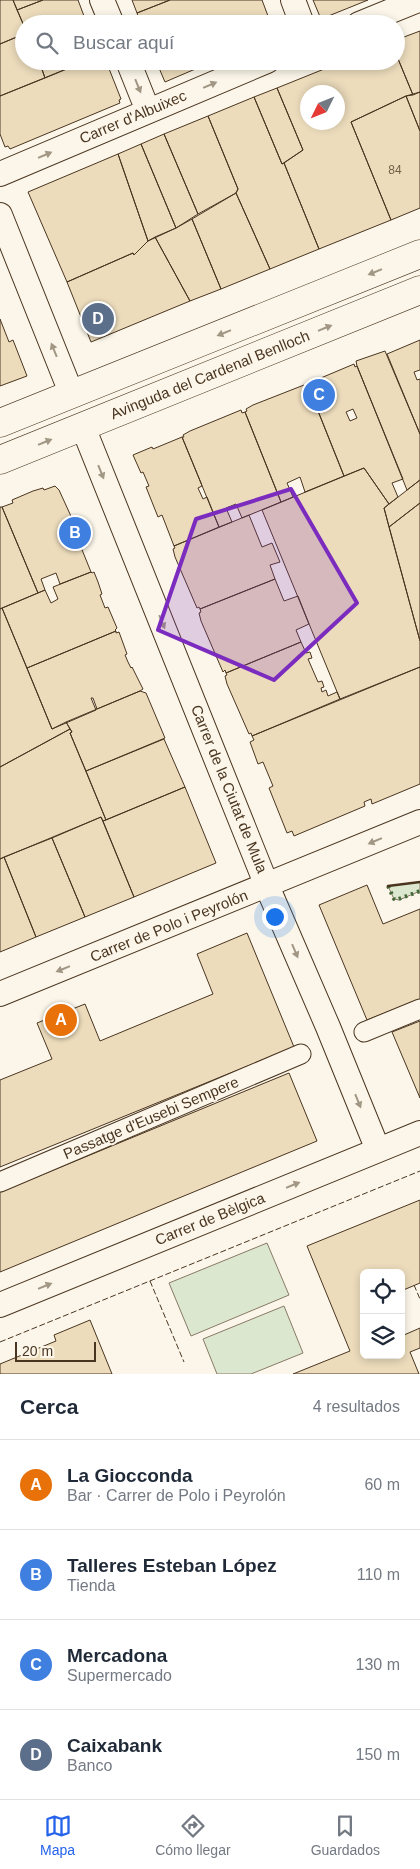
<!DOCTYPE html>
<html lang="es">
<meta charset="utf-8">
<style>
body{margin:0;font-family:Helvetica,sans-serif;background:#f2f2f3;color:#1f2937}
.controls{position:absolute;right:15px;bottom:15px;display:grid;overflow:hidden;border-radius:8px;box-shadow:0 2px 8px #0003}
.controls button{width:45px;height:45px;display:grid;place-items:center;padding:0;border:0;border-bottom:1px solid #e0e1e3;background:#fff;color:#1f2937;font:25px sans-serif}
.compass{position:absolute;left:300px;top:85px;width:45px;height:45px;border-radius:50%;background:#fff;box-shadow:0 2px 8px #0003;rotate:227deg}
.scale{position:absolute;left:15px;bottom:12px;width:81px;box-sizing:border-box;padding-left:5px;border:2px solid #4a3520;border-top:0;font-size:14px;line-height:18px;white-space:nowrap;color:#4a3520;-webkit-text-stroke:4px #fbf6e9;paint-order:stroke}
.you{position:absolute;left:274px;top:916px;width:18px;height:18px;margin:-12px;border:4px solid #fff;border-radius:50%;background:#1a73e8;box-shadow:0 0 0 8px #1a73e833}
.badge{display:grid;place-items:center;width:32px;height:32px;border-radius:50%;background:#2563eb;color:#fff;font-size:16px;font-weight:700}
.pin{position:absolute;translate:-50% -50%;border:2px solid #fff;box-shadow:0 1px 5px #0006}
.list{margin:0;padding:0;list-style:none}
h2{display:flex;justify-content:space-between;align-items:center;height:65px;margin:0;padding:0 20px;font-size:21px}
h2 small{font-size:16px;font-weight:400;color:#747a83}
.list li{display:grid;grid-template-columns:32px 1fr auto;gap:15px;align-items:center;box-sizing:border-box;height:90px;padding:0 20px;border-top:1px solid #e0e1e3}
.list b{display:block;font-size:19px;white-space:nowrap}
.list p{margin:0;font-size:16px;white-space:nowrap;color:#747a83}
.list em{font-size:16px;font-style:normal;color:#747a83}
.icon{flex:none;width:28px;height:28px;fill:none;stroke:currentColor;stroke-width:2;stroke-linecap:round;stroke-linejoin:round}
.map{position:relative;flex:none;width:420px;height:1374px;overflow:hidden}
.search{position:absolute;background:#fff;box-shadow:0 2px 8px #0003;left:15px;right:15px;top:15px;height:55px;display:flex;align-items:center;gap:12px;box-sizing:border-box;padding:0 18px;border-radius:28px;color:#747a83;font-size:19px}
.sheet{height:425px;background:#fff}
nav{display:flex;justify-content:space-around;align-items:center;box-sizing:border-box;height:70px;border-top:1px solid #e0e1e3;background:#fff;font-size:14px;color:#747a83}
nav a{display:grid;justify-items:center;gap:2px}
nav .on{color:#2563eb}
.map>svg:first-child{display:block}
.green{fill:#dce7d0;stroke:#887966}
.building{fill:#ecdcbc;stroke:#4a3520;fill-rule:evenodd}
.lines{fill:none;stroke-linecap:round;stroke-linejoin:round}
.pedestrian-casing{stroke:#4a3520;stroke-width:21}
.minor-casing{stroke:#4a3520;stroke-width:26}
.primary-casing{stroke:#4a3520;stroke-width:29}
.pedestrian{stroke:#fbf6e9;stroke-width:19}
.minor{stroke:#fbf6e9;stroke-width:24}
.primary{stroke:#fbf6e9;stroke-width:28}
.hedge{stroke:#436837;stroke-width:4;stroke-dasharray:2.5 4;stroke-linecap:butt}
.fence{stroke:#4a3520;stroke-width:1;stroke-dasharray:6 2.5;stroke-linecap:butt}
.wall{stroke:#4a3520;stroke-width:2.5}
.oneway{fill:#a29684}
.marked{fill:#7b2cbf;fill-opacity:0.2;stroke:#7b2cbf;stroke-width:4;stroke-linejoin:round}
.labels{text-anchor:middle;stroke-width:4;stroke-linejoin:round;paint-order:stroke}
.number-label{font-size:12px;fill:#725f47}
.street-label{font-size:15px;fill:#4a3520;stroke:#fbf6e9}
</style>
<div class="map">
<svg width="420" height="1374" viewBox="0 0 420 1374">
<rect width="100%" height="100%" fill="#fbf6e9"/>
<path class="green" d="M420,882V891L399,900L394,899L388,886Z
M267,1243L289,1295L191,1336L169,1283Z
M284,1306L303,1353L251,1374H217L203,1339Z"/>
<path class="building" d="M0,0H13L24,26V34L0,44Z
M13,0H43L17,10Z
M43,0H78L87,24H24V26L17,10Z
M132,0H170L137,13Z
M170,0H262L271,24H141L137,13Z
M313,0H368L321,19Z
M420,31V92L413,95L396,54V40Z
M24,34V61H39L45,78L0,96V44Z
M396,54L413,95L406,96L351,122L391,220L319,249L284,163L303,150L277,88L344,61H396ZM308,92H338V122H308Z
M39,61H86L45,78Z
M86,61H106L121,99L119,100L120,103L10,149L8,146L5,147L0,134V96Z
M156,61H214L165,82Z
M277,88L303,150L282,164L254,97Z
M420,92V131L406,96Z
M406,96L420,131V208L391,220L351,122Z
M254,97L282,164L284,163L319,249L270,269L236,193L238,189L208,116Z
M208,116L238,189L236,193L198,214L164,134Z
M164,134L198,214L176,228L141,144Z
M141,144L176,228L148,241L118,154Z
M118,154L148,241L134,255L133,253L67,282L28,192Z
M236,193L270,269L221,289L192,219Z
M192,219L221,289L190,301L155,237L176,228Z
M155,237L190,301L91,342L67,282L133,253L134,255L148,241Z
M0,319L9,342L13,340L27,376L0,386Z
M420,340V370L414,372L417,380L420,379V434L387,354Z
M385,351L420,434V480L407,490L357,366L356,361Z
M354,364L355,367L357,366L403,479L392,483L398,497L389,504L364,468L344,476L308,386L310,385L309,383ZM353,409L357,418L350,421L346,412Z
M304,385L305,387L308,386L344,476L305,492L300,477L287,483L293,497L281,502L245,412L247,411L246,409L253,405Z
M241,410L242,413L245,412L281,502L242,518L236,504L226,508L232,522L219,527L182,437H184L183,435L190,431Z
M182,437L201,483L202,486L198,488L203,499L207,497L219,527L174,546L162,515L158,517L146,487L149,486L143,472L141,473L133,455L152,447L153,449Z
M364,468L389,504L384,508L420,641V667L340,699L262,510Z
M420,480V503L389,527L384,508Z
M55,486L59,490L70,514L75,529L74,530L91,572L60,584L56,573L41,579L45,590L38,593L2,507L13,503L12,500L33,491L43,488L44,490Z
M420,503V641L389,527Z
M0,507H2L38,593L0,609Z
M249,515L262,547L272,543L280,562L270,565L275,579L200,609L199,607L197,608L175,557L173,549L175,548L174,546Z
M91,572L92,573L94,572L98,582L102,594L100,595L105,608L108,607L117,628L115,630L116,631L27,668L2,608L45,590L51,603L58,599L53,587Z
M275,579L284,601L298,596L309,624L296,630L301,642L226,673L225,670L223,672L201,621L199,613L201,612L200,609Z
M2,608L52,729L66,722L70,729L0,767V609Z
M116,631V633L119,632L127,654L125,655L128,662L131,668L132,667L143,689L140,691L97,709L93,698H91L96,710L52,729L27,668Z
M301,642L306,653L310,652L312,658L308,659L318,682L322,681L324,687L321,688L322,692L326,690L328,696L337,692L340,699L252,736L251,733L249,734L227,684L225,676L227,675L226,673Z
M420,667V784L372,804L371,799L364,802L365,806L294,836L292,831L287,833L269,788L273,786L263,762L258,764L250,742L254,740L252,736Z
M140,691L146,693L165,738L86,771L70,733L72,732L66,722Z
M70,729L72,732L70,733L106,820L103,821L101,817L0,859V767Z
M164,739L185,787L106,820L86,771Z
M185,787L216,863L134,897L103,821Z
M101,817L134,897L85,917L52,838Z
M52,838L85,917L36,937L4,857Z
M4,857L36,937L0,952V859Z
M367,885L383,924L420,909V999L367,1020L319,905Z
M247,933L294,1047L0,1167V1080L52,1059L37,1023L85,1004L100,1041L213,994L197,954Z
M420,1021V1098L392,1032Z
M289,1073L317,1141L0,1272V1192Z
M420,1200V1283L401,1291V1273H364V1355H401V1329L404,1335L420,1328V1348L410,1352L419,1374H293L350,1351L307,1246Z
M90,1320L112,1374H0V1364L56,1341L54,1335Z"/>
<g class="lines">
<defs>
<path id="pedestrian" d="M364,1032L420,1009
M0,1182L301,1054"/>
<path id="minor" d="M102,0L112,24
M293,0L302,24
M359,24L418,0
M128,61L148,111
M0,174L267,61
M0,215L72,395
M83,427L267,886L328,1027L378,1150
M0,994L420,822
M0,1305L420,1133"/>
<path id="primary" d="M0,423L420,254
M0,460L420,290"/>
</defs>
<use href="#pedestrian" class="pedestrian-casing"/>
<use href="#minor" class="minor-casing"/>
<use href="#primary" class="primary-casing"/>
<use href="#pedestrian" class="pedestrian"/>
<use href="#minor" class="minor"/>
<use href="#primary" class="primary"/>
<path class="hedge" d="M388,886L394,899L396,900L420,891"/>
<path class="fence" d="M150,1281L184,1362
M414,1285L420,1299
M0,1342L420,1171"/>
<path class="wall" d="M388,886L420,882"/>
</g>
<defs><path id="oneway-solid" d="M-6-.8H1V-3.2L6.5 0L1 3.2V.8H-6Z" transform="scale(1.25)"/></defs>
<g class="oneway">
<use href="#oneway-solid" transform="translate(210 85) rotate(-23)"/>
<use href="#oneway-solid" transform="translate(138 86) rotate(68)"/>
<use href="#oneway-solid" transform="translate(45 155) rotate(-23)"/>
<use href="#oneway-solid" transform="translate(375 272) rotate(158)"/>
<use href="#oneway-solid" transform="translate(325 328) rotate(-22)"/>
<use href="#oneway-solid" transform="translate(224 333) rotate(158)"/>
<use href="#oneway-solid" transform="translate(54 350) rotate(-112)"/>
<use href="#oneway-solid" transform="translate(45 442) rotate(-22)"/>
<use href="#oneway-solid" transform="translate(101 472) rotate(68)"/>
<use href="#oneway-solid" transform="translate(162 622) rotate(68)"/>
<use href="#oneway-solid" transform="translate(375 841) rotate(157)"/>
<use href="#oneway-solid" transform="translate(295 951) rotate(67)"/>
<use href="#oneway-solid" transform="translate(63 969) rotate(158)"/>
<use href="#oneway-solid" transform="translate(358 1101) rotate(68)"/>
<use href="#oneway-solid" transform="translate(293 1185) rotate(-22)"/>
<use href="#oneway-solid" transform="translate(45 1286) rotate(-22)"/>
</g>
<path class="marked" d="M291,489L357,603L274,680L158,630L196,519Z"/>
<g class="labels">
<g class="number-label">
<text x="395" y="174">84</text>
</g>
<g class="street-label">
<text transform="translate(133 117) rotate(-23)" y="5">Carrer d'Albuixec</text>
<text transform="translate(210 375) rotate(-22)" y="5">Avinguda del Cardenal Benlloch</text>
<text transform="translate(229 789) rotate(68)" y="5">Carrer de la Ciutat de Mula</text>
<text transform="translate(169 926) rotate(-22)" y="5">Carrer de Polo i Peyrolón</text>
<text transform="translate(151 1118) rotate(-23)" y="5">Passatge d'Eusebi Sempere</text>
<text transform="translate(210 1219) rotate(-22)" y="5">Carrer de Bèlgica</text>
</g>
</g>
</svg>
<div class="controls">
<button><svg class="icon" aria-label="locate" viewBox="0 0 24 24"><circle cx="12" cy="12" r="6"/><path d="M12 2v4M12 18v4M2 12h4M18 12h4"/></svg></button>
<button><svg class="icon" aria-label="layers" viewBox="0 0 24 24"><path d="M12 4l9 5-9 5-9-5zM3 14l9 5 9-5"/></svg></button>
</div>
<svg class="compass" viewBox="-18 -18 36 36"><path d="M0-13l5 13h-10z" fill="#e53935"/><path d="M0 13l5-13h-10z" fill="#747a83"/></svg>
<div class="scale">20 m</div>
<div class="you"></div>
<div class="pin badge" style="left:61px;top:1020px;background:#e8710a">A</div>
<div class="pin badge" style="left:75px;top:533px;background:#3f7fe0">B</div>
<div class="pin badge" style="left:319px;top:395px;background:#3f7fe0">C</div>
<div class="pin badge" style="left:98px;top:319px;background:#5c6f8a">D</div>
<div class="search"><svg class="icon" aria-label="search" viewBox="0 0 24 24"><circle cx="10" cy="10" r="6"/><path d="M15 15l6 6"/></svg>Buscar aquí</div>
</div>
<section class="sheet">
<h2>Cerca<small>4 resultados</small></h2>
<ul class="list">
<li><span class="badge" style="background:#e8710a">A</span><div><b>La Giocconda</b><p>Bar · Carrer de Polo i Peyrolón</p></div><em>60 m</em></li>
<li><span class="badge" style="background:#3f7fe0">B</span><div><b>Talleres Esteban López</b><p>Tienda</p></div><em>110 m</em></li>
<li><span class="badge" style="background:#3f7fe0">C</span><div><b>Mercadona</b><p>Supermercado</p></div><em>130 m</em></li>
<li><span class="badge" style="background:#5c6f8a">D</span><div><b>Caixabank</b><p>Banco</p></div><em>150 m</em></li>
</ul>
</section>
<nav>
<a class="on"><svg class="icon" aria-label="map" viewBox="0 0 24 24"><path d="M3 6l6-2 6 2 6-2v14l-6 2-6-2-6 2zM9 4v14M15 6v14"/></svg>Mapa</a>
<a><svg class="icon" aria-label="directions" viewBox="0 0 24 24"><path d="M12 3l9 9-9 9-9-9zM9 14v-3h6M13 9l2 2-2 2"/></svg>Cómo llegar</a>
<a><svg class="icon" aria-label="saved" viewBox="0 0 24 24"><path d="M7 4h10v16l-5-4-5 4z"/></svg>Guardados</a>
</nav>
